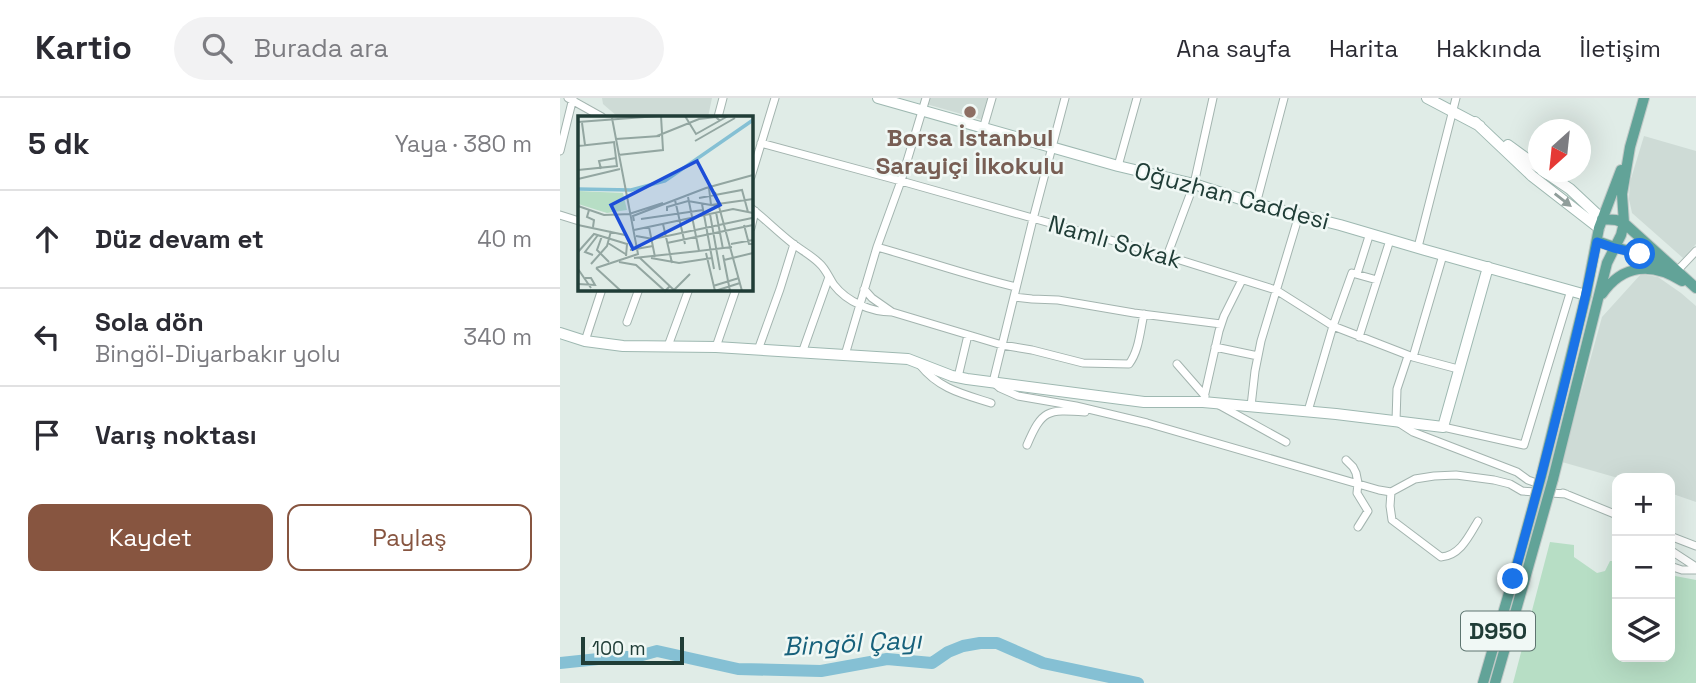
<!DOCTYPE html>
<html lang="tr">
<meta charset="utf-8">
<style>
body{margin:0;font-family:"Space Grotesk",sans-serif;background:#f2f2f3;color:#2b2b33}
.controls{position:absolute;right:21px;bottom:21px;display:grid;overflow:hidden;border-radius:14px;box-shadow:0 7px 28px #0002}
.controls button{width:63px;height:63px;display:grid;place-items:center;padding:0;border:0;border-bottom:2px solid #e1e1e2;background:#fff;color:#2b2b33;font:35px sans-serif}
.compass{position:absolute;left:968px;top:21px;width:63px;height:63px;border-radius:50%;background:#fff;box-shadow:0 7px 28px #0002;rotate:207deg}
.scale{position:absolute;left:21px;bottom:18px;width:103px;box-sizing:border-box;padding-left:7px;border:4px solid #203d37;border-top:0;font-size:19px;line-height:24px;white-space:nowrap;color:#203d37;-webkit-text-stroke:5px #f0f8f5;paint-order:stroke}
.stop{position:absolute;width:21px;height:21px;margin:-16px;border:5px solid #1a73e8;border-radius:50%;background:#fff}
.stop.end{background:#1a73e8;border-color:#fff;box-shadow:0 2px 7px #0008}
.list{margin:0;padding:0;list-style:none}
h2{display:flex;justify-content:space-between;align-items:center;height:91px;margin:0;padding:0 28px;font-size:30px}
h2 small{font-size:23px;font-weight:400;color:#7c7c81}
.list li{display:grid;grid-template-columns:46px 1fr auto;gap:21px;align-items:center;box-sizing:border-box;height:98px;padding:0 28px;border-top:2px solid #e1e1e2}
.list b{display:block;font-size:26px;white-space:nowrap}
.list p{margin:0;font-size:23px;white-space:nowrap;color:#7c7c81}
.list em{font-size:23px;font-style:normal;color:#7c7c81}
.actions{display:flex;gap:14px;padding:21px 28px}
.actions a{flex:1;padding:16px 0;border:2px solid #875540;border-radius:14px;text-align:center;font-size:24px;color:#875540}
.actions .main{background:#875540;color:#fff}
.icon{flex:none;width:38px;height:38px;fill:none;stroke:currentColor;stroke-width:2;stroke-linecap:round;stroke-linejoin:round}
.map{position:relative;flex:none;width:1136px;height:585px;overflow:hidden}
header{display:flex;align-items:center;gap:42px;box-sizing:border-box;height:98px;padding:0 35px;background:#fff;border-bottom:2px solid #e1e1e2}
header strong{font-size:33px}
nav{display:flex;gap:38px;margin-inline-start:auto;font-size:24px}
.search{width:490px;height:63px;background:#f2f2f3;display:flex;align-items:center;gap:18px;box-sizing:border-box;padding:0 24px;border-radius:38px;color:#7c7c81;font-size:26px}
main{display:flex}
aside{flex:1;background:#fff}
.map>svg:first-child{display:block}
.built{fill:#cedbd6}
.green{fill:#b7dec5}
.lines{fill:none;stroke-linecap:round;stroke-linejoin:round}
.river{stroke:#85c0d4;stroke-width:12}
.street-casing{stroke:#a3b4af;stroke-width:9}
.secondary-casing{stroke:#9eb8b1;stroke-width:12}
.primary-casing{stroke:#c1c9c7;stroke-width:12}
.street{stroke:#fff;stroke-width:7}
.secondary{stroke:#fff;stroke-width:10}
.primary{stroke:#62a398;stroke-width:10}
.primary-bridge-casing{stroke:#c1c9c7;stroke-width:12;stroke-linecap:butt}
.primary-bridge{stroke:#62a398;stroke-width:10}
.oneway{fill:#909e9b}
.route{stroke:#1a73e8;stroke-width:9}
.education-dot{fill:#8d6e63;stroke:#f0f8f5;stroke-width:2.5}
.labels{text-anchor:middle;stroke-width:5;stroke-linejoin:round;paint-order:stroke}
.shield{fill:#f0f8f5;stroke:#5e7570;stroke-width:2}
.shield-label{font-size:23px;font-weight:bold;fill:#203d37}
.education-label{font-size:24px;font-weight:bold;fill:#785e54;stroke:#f0f8f5}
.street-label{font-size:24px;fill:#203d37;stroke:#f0f8f5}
.water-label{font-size:26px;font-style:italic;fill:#17617b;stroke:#f0f8f5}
.inset-river{fill:none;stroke:#85c0d4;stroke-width:3.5}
.inset-road{fill:none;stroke:#93a6a1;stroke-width:2}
.view{fill:#1d4ed8;fill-opacity:0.15;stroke:#1d4ed8;stroke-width:3.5}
.inset-edge{fill:none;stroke:#203d37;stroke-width:3.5}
</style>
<header>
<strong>Kartio</strong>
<div class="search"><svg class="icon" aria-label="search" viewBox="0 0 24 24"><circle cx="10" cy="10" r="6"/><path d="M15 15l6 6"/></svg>Burada ara</div>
<nav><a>Ana sayfa</a><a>Harita</a><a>Hakkında</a><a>İletişim</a></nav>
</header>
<main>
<aside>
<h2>5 dk<small>Yaya · 380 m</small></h2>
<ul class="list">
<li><svg class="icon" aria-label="ahead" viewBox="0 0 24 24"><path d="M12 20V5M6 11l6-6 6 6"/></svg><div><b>Düz devam et</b></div><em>40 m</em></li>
<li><svg class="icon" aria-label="left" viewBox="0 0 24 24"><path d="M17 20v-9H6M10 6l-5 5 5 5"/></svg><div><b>Sola dön</b><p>Bingöl-Diyarbakır yolu</p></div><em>340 m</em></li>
<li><svg class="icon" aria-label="arrive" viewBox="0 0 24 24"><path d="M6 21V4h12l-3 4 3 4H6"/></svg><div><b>Varış noktası</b></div></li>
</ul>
<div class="actions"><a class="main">Kaydet</a><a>Paylaş</a></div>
</aside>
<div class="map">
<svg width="1136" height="585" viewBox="0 0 1136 585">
<rect width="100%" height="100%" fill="#e0ece7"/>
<path class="built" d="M42,0H152L148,19H58L43,6Z
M368,0H429L423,22L366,6Z
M1084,38L1136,53V146L1123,160L1072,115L1069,101L1070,84Z
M1081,176L1098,179L1121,195L1136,208V404L1110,395V380H1058L1002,364L1042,219Z"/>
<path class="green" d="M990,444L1014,447V459L1037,475L1045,473L1050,463H1057V559H1110V477L1136,482V585H953Z"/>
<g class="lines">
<path class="river" d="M0,565L57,559H75L97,553L178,571L261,573L327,561L372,565L388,554L403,548L420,545H437L483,565L578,585"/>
<defs>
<path id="street" d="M8,0L42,19
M505,0L473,121L433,284L440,290L458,298L516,308L587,325L819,392L831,394L855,381L874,378L896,377L934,382L950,386L962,393L1006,396
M158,19L163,0
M423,31L432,0
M201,45L341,83L607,158L716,192L773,228L853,259L898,271
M0,53L13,0
M558,68L577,0
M191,79L215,0
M696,106L724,0
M191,110C205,121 218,134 232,145C241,152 251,157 259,165C266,171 269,180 274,187C287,204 311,214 332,214L442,247L472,252L523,265L569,266C579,253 580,233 584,216
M0,117L19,123
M191,130L195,113
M317,149C364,162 409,178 456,189
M858,149L896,0
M607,158L634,86L653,0
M1117,173L1136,153
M797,176L810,135
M304,191L312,200L332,214
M454,199L472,201L498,202L574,215L661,226
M67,224L79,191
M799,239L830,142
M25,243L42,191
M108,248L129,191
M156,249L176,191
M655,249L698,258
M198,252L220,191L234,146
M242,255L269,179
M285,257L317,149L341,83L366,0
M848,258L837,291L836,323L853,334L957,374L968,382L982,387
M853,259L883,157
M617,266L645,298
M360,267C379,291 403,296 431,305
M398,279L408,237
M643,304L659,233L664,218L682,182
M659,307L726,344
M691,308L695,273L701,243L739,117
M748,313L773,228L792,175L817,182
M883,329L964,347L1011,192
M467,347C482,312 487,311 525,314
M786,362L793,369L796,375L798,385L797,395L808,413L798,429
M831,394L830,408L832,422L881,459C900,458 909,438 918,423
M1003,395L1057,417
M1110,438L1136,448
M1110,452L1136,469
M1110,468L1122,472H1136"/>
<path id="secondary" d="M318,0L558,68L634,86L696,106L780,127L865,152L1026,197
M867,0L920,28
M915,24L972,78L1039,130
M948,47L978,69
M985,74L1010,91L1042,121
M0,235L25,243L63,248L156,249L348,261L392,278L407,281L584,304H643L776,316L883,329L928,169"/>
<path id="primary" d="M1042,121L1056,122L1064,125L1136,190
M1037,143C1059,152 1083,154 1103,167
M1042,196C1063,166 1092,164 1122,183
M981,379L1026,197L1039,130L1061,72
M993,381L1047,165L1061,137L1064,125L1062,96L1070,49L1084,0
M923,585L953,481
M935,585L964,484"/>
</defs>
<use href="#street" class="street-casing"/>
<use href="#secondary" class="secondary-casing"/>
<use href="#primary" class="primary-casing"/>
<use href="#street" class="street"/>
<use href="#secondary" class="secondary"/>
<use href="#primary" class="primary"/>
<defs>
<path id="primary-bridge" d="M953,481L981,379
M964,484L993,381"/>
</defs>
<use href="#primary-bridge" class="primary-bridge-casing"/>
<use href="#primary-bridge" class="primary-bridge"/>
</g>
<defs><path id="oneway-solid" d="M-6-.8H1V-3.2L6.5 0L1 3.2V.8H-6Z" transform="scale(1.75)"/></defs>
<use class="oneway" href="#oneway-solid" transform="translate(1003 102) rotate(38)"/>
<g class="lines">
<path class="route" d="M953,481C984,370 1014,257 1037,144L1054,150L1080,156"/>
</g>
<circle class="education-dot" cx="410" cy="14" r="7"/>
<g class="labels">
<rect class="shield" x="901" y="513.5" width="74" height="39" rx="5"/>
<g class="shield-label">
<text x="938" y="541">D950</text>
</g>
<g class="education-label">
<text x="410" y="48">Borsa İstanbul<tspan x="410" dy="28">Sarayiçi İlkokulu</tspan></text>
</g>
<g class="street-label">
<text transform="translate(672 98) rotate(15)" y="8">Oğuzhan Caddesi</text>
<text transform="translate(555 144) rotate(16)" y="8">Namlı Sokak</text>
</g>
<g class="water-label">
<text transform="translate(292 545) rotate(-3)" y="9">Bingöl Çayı</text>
</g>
</g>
<g transform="translate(18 18)">
<rect width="175" height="175" fill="#e0ece7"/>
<path d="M0,75L45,77L49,94L29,97L0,88Z" fill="#b7dec5"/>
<path class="inset-river" d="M0,73L53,74L87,65L175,4"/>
<path class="inset-road" d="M107,0L118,18L150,0M0,6L80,0M4,7L7,29M79,20L121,3L138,1L142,5M38,23L82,20M117,25L157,2M0,30L37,26M40,39L85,34L83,0M23,53L21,45L38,42M0,54L39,50L36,26M0,63L42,53M137,76L164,175M110,81L121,135L154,131M121,82L164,74L170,96M97,84L107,128M124,88L136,153M133,89L175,83M0,90L26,99L53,98M11,94L9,101L16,104L15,111M89,95V91L110,85L133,89L131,72M138,96L145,133M51,98L85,87M132,98L142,154M63,103L125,94M56,105L55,100L128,72L175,59M85,108L94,147M0,109L47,119M166,109L171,128H175M71,111L77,141M56,114L155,93L175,97M24,120L19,134L31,146M58,120L75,123L174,102M30,127L49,139M89,127L175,109M153,128L175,124M52,134L75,130M0,136L16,118L49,128L48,140M128,137L137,175M15,139L7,136L20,119M145,139L152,175M56,142L121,135M62,142L97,175M73,142L101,147L134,142M146,144L175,137M41,146L58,149L87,175L92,170M13,148L29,130L33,115M18,152L60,138L34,2M18,152L43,175M0,153L13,172M0,168L17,169L13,162H7M135,170L161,162M96,174L112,158M137,175L162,167"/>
<path class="view" d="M119,45L142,89L55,133L33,89Z"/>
<rect width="175" height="175" class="inset-edge"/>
</g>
</svg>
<div class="controls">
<button>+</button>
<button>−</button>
<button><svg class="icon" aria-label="layers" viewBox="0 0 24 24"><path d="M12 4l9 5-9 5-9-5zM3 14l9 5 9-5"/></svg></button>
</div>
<svg class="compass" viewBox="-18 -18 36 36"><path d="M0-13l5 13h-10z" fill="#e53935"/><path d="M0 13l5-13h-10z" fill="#7c7c81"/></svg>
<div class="scale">100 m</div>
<div class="stop" style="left:1080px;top:156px"></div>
<div class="stop end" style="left:953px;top:481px"></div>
</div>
</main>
